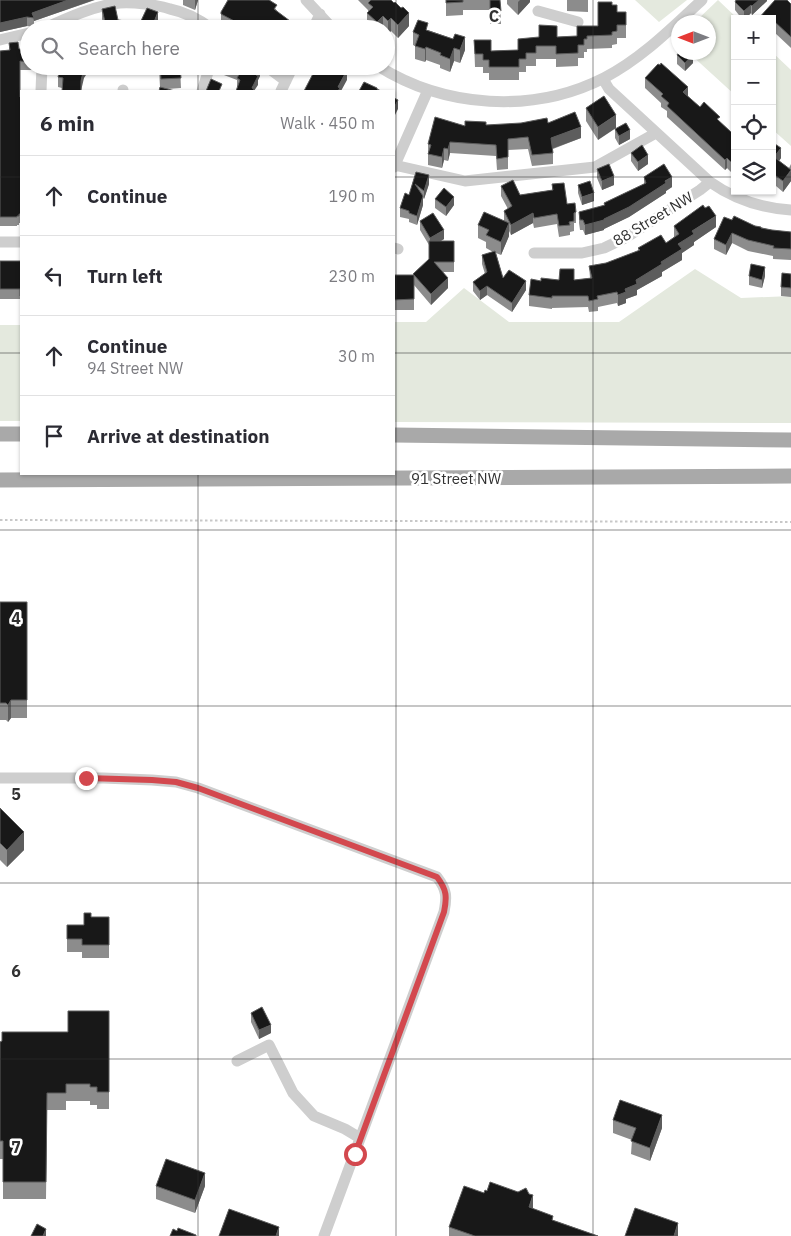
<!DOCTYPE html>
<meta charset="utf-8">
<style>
body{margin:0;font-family:"IBM Plex Sans",sans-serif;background:#f7f7f7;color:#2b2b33}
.controls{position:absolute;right:15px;top:15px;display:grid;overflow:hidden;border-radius:0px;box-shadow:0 1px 4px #0004}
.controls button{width:45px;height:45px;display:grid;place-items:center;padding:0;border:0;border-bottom:1px solid #e1e1e2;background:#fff;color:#2b2b33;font:25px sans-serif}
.compass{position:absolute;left:671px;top:15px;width:45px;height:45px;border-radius:50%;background:#fff;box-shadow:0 1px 4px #0004;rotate:270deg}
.stop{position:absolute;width:15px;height:15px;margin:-11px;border:4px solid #d3484e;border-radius:50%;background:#fff}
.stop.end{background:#d3484e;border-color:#fff;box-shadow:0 1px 5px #0008}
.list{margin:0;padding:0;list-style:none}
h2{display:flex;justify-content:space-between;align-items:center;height:65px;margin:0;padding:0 20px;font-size:21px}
h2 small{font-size:16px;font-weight:400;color:#7c7c81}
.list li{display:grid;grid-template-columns:32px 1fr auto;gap:15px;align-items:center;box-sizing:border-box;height:80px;padding:0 20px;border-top:1px solid #e1e1e2}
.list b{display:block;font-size:19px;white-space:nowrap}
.list p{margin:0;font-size:16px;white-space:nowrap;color:#7c7c81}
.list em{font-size:16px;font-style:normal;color:#7c7c81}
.icon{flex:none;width:28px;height:28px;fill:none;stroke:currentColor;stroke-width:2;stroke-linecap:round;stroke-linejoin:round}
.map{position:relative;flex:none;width:791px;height:1236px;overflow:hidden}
.search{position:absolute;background:#fff;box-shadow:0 1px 4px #0004;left:20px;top:20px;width:375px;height:55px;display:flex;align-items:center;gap:12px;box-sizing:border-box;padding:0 18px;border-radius:28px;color:#7c7c81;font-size:19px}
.panel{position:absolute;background:#fff;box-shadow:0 1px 4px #0004;left:20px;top:90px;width:375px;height:385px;border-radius:0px}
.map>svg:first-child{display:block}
.green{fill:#e4e9de}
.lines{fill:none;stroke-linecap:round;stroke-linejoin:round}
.path{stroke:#c8c8c8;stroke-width:2;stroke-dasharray:2.5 2.5;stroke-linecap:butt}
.minor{stroke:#cecece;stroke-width:11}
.major{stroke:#a9a9a9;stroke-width:15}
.wall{fill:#8c8c8c}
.shaded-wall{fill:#5d5d5d}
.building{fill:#181818;stroke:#5d5d5d}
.route{stroke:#d3484e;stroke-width:6}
.grid{fill:none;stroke:#313131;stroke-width:1;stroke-opacity:0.55}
.labels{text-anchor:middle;stroke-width:5;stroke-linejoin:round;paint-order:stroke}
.street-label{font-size:15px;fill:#313131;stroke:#fff}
.grid-label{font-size:16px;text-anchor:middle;font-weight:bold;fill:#313131;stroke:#fff;stroke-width:5;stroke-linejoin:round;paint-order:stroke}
</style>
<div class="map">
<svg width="791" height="1236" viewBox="0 0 791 1236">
<rect width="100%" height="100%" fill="#fff"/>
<path class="green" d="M635,0H687L659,22Z
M718,0L738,19H735V95L689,53L708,52V22H695Z
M772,52L791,70V146L772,129Z
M695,269L741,298L791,296V423L394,422V322H426L464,288L509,322H619Z
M0,325H21V421H0Z"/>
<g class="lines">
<path class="path" d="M0,520L791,522"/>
<path class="minor" d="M306,0L333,29
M538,11L578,22
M43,29C65,19 95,5 120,3C133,2 158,5 170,9C185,12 200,20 212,29
M313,29L320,14
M0,40L29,33
M266,66L286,81
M378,66C445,108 533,114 604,78C641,59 672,28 702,0
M603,79L609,89L710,182C734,199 761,208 791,210
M41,91L42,66
M123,91V90
M202,91L210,66
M281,91L293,66
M394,165L465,181L595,167L656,133
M394,167L428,90
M0,242H21
M394,248L398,249
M534,253H582L604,248L627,237L700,190L710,182
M0,778H103L152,780L176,782L198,788L437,877C447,890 447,897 444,912L324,1236
M237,1061L269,1045L293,1093L314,1116L345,1129L360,1138"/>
<path class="major" d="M0,434H21
M394,435L791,440
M0,480L791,476"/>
</g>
<path class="wall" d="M0,0H95L34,21V27L27,26L0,32Z
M183,0H198L195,10L183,5Z
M270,0L277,11L290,29H228L221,25V14Z
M358,0H391L409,26L398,38L391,31L388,34L386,32V29H370L367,26V13L368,12V10Z
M446,0H500L501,24H490V10H463V15L446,16Z
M507,0H530V2L518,15L507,4Z
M567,0H588V12L567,11Z
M767,0V1L752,15L751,13L745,19H742L735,10V2Z
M791,4V48L774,32L772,34V19Z
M612,5L617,12H626V38H617V44L612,45V48L587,49V52H584V58H578V66L556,67V59H536V66H526V72H519V80H489V73H483V67H475L474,40L491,51L518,50L557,37L577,36L598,26Z
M102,9L118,20L140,23H158L157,24L104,27L102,19Z
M428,30L453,39L465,50L460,63L454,61L450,72L440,68V65L426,60L425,62L415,59V46L413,45V32Z
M9,43L19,49H29V66H35L34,70H20V97H21V223H19V225H17V226H0V51L9,50Z
M677,55L693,63L685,71L677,64Z
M155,66H180L181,88L167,89L160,87L159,69Z
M193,66H202L201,70Z
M216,66H258L260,76L258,80V85L237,87V80L216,72Z
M58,77L84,78L62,88L58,87Z
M645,78L688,97L700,107L720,122L731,132L735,128V173L733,174L727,168L725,170L667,117V111L661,107V103L645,88Z
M604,96L598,140L586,121V108Z
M548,123L581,138L553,149V164L532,166L528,149L508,150V169L497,170L496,156L450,153L448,161L444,160L442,168L428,165V144L465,126Z
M615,129L630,139L619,145L615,138Z
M772,142L781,158L779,161L789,168L791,164V181L783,192L776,186Z
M631,153L648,164L638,171L631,161Z
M597,169L614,185L602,190L597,178Z
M416,172L429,184L424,199L423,198V205L417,225L409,222V219L400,217V208L409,195Z
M644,177L672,187L666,191V193L629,217L604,229V230L585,235L583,230H580L579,223V212L604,206V203L644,184Z
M552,184L567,204L576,212V223H574V231L570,232V235L559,237L557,224L534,228L533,223L511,235L509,231V236L501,255L496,253L503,278L526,290L512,312L487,295L480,300L473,291V282L485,274L482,264V255L493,252L486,248V242L478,238V225L504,221V211L508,209L501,196V186L520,195L552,190Z
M578,185L594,201L582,205L578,193Z
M435,199L454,205L446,216L435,208Z
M732,220L772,230L791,232V260L773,259V256L748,251L732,243L726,255L714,249V239Z
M420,221L444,239L441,241H454V272H443L448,288L431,305L414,285V310H394V275H413V274L429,259V245L420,230Z
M674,226L716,227L694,242V245L682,253V260L662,272V276L637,290V295L626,299V303L618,306L617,303L598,307V311L589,312L588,307L552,308V309L529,306V295L541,281L574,280L590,278L589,266L606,263L638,251V248L666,243L674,237Z
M0,261H21V306H20V299H0Z
M791,274V297L781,296V287Z
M749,276H765L762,288L749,285Z
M0,602H27V718H11L8,722L6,720H0Z
M0,808L24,850L7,867L0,860Z
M91,917H109V958H82V952H67V925H84Z
M109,1011V1109H97V1105H90V1101H66V1110H47L46,1199H3V1159H0V1042L68,1032Z
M251,1013L271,1033L259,1039L251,1022Z
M613,1120L662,1128L650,1161L631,1154L632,1140L613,1133Z
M156,1186H205L195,1213L156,1199Z
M484,1193L533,1209L553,1220L598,1236H449V1227Z"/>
<path class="shaded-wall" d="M68,0H94L34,21L32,13Z
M195,0H198L195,10Z
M520,0H530V2L518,15V2Z
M759,0H767V1L752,15V6Z
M751,5V13L745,19H744V11Z
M158,12V23L155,29L154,22Z
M409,13V26L398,38V25Z
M383,16V29H377V22Z
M27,17V26L0,32V23Z
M391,18V31L388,34V21Z
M290,21V29H284Z
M774,21V32L772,34V22Z
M465,37V50L460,63V50Z
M426,47V60L425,62V49Z
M454,48V61L450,72V59Z
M693,54V63L685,71V63Z
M86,66H92L84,78L81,91V81L84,68Z
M260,67V76L258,80V85L254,91H252V88L256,75Z
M347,70V80L341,91H338V87Z
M688,87V97L683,92Z
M398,100V109L394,117V108Z
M616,115V128L598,140V127Z
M581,127V138L551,149V138Z
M630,130V139L619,145V136Z
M450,142V153L448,161V149Z
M444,148V160L442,168V157Z
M781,148V158L774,168V157Z
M648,155V164L638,171V162Z
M727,158V168L725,170V160Z
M735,162V173L733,174V164Z
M791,171V181L783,192V181Z
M429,175V184L424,199V191Z
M614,176V185L602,190V181Z
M776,176V186L772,191V181Z
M672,177V187L666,191V193L629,217L604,229V230L585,235V225L665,181Z
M594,193V201L582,205V197Z
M423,196V205L417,225V216Z
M454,197V205L446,216V207Z
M533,213V223L511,235V225Z
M716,216V227L694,242V245L682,253V260L662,272V276L637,290V295L626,299V303L618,306V295L625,289L636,280L661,262L692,231Z
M509,223V236L501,255V242Z
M444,230V239L430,247V238Z
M732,233V243L726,255V245Z
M765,267V276L762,288V280Z
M448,278V288L431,305V294Z
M526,281V290L512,312V303Z
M487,286V295L480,300V291Z
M11,700V718L8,722V705Z
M24,832V850L7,867V850Z
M271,1025V1033L259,1039V1030Z
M662,1115V1128L650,1161V1148Z
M205,1173V1186L195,1213V1200Z
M533,1195V1212L529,1207Z
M678,1223V1236H674Z
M279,1227V1236H276Z
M46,1229V1236H43Z"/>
<path class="building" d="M0,0H68L32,13L34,18L27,17L0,23Z
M228,0H269L277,5L274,9L290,21L284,29H242L237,25L238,23L221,14V12Z
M371,0H391L394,3L395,2L401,8L403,7L409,13L398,25L391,18L388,21L383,16L377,22L367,13L373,7L368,3Z
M446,0H463V2L446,3Z
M490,0H500L501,11H490Z
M736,0H759L752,6L751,5L744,11L735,2Z
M775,0H787L791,4V37L774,21L772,22V19H758Z
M598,2H612V5H617V12H626V25H617V31L612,32V35L587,36V39H584V45H578V53L556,54V46H536V53H526V59H519V67H489V60H483V54H475L474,40H491V51L518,50V39L539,37V25L557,26V37L577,36V26H598Z
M115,6L118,20L140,23L147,8L158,12L154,22L165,29H100L106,26L102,9Z
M418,20L428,23L426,30L453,39L455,34L465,37L460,50L454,48L450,59L440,55L441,53L426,47L425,49L415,46L419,35L413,32Z
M52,25L58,29H49Z
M79,26L83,29H77Z
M18,42L19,49H29V62L20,61V97H21V214H19V216H17V217H0V51L10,50L9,43Z
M679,52H691L693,54L685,63L677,55Z
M661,63L688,87L683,92L700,107L704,102L720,117L717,119L731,132L735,128V162L733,164L727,158L725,160L667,106L669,103L661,96L663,94L645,78L658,64L660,65Z
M61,66H86L84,68L81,81V91H62L63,78L58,77Z
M160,66H180L181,78L161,79Z
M224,66H258L260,67L256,75L258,76L252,88L254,89L253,91H236L240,80L237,78L240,73Z
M317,66H339L347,70L338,87L340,88L338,91H304Z
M211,79L222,84L219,91H206Z
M364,82L377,88V89L381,91H359Z
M160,87L175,91H159Z
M604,96L616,115L598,127L586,108Z
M394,98L398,100L394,108Z
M575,112L581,127L551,138L553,153L532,155L528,137L508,139V157L497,159L496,145L450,142L448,149L444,148L442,157L428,154L431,145L428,144L435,117L465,126V121L486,122V125L521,123L547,118L548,123Z
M626,123L630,130L619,136L615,129Z
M772,142L781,148L774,157L791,170L783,181L776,176L772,181Z
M642,145L648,155L638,162L631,153Z
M609,164L614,176L602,181L597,169Z
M664,164L672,177L665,181L666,183L629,207L604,219V220L585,225L583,220H580L579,212L605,205L604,203L646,183L644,177Z
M416,172L429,175L424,191L415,184L423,196L417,216L409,213V211L400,208L405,193L409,195Z
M513,180L520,195L553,190L552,184L564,183L567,204L575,203L576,212L574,213V221L569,222L570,225L559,226L557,214L534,218L533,213L511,225L504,211L512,206L501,186Z
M590,181L594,193L582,197L578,185Z
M444,188L454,197L446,207L435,199Z
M703,205L705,208L709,206L716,216L692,231L694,234L678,244L682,249L661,262L662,264L636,280L637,284L625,289L626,292L618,295L617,292L597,296L598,299L589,301L588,296H552V298L529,295L531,279L541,281V278L559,280L560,269H574V280L592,278L589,266L606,263L640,250L638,248L661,235L666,243L679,234L674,226Z
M484,212L509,223L501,242L486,235L489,230L478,225Z
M433,213L444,230L430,238L420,221Z
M734,216L755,226L761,227V228L772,230L791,232V249L773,248L774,246L748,240L732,233L726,245L714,239L724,217L732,220Z
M429,241H454V262H434L448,278L431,294L414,275V299L394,300V275H414L413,274L429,259Z
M495,251L503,278L509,270L526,281L512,303L487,286L480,291L473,282L487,272L482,255Z
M0,261H21V296H20V289H0Z
M751,264L765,267L762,280L749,276Z
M782,273L791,274V288L781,287Z
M0,602H27V700H11L8,705L6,703H0Z
M0,808L24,832L7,850L0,843Z
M84,913H91V917H109V945H82V939H67V925H84Z
M262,1007L271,1025L259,1030L251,1013Z
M68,1011H109V1092H97V1087H90V1084H66V1093H47L46,1182H3V1141H0V1042L2,1041V1032H68Z
M620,1100L662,1115L650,1148L631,1141L636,1128L613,1120Z
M166,1159L205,1173L195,1200L156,1186Z
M490,1182L518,1192L526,1188L529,1194L533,1195L529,1207L553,1216L552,1220L598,1236H475L449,1227L464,1186L484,1193L485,1190L487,1191Z
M635,1208L678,1223L674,1236H625Z
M229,1209L279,1227L276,1236H219Z
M37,1224L46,1229L43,1236H31Z
M178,1228L196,1235V1236H170L173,1229L177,1231Z"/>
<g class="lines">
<path class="route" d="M86,778L152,780L176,782L198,788L437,877C447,890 447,897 444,912L355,1154"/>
</g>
<path class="grid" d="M198,0V29M396,0V1236M593,0V1236M198,66V91M0,177H21M394,177H735M772,177H791M0,353H21M394,353H791M198,474V1236M0,530H791M0,706H791M0,883H791M0,1059H791"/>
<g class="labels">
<g class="street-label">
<text transform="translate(653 219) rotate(-31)" y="5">88 Street NW</text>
<text x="456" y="484">91 Street NW</text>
</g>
</g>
<g class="grid-label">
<text x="494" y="22">C</text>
<text x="16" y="624">4</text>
<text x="16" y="800">5</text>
<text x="16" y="977">6</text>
<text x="16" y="1153">7</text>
</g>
</svg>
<div class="controls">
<button>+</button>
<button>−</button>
<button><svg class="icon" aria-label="locate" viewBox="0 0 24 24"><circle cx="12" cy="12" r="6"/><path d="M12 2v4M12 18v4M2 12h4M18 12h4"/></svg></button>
<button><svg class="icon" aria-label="layers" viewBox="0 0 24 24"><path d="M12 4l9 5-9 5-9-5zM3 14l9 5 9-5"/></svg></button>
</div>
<svg class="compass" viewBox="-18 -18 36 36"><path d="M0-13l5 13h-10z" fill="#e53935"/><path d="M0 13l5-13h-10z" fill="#7c7c81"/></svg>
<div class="stop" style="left:355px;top:1154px"></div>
<div class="stop end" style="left:86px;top:778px"></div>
<div class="search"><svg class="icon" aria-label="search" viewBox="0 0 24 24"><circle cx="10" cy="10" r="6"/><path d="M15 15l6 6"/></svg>Search here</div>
<section class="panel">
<h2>6 min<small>Walk · 450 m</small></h2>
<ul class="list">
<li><svg class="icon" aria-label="ahead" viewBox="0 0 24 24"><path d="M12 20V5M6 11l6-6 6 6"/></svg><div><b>Continue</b></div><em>190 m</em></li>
<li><svg class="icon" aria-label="left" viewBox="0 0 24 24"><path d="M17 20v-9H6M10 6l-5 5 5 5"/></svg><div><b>Turn left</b></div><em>230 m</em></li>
<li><svg class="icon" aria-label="ahead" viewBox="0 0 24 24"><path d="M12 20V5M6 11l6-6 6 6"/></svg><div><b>Continue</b><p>94 Street NW</p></div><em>30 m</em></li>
<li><svg class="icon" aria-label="arrive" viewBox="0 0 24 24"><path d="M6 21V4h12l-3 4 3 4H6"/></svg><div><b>Arrive at destination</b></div></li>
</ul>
</section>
</div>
